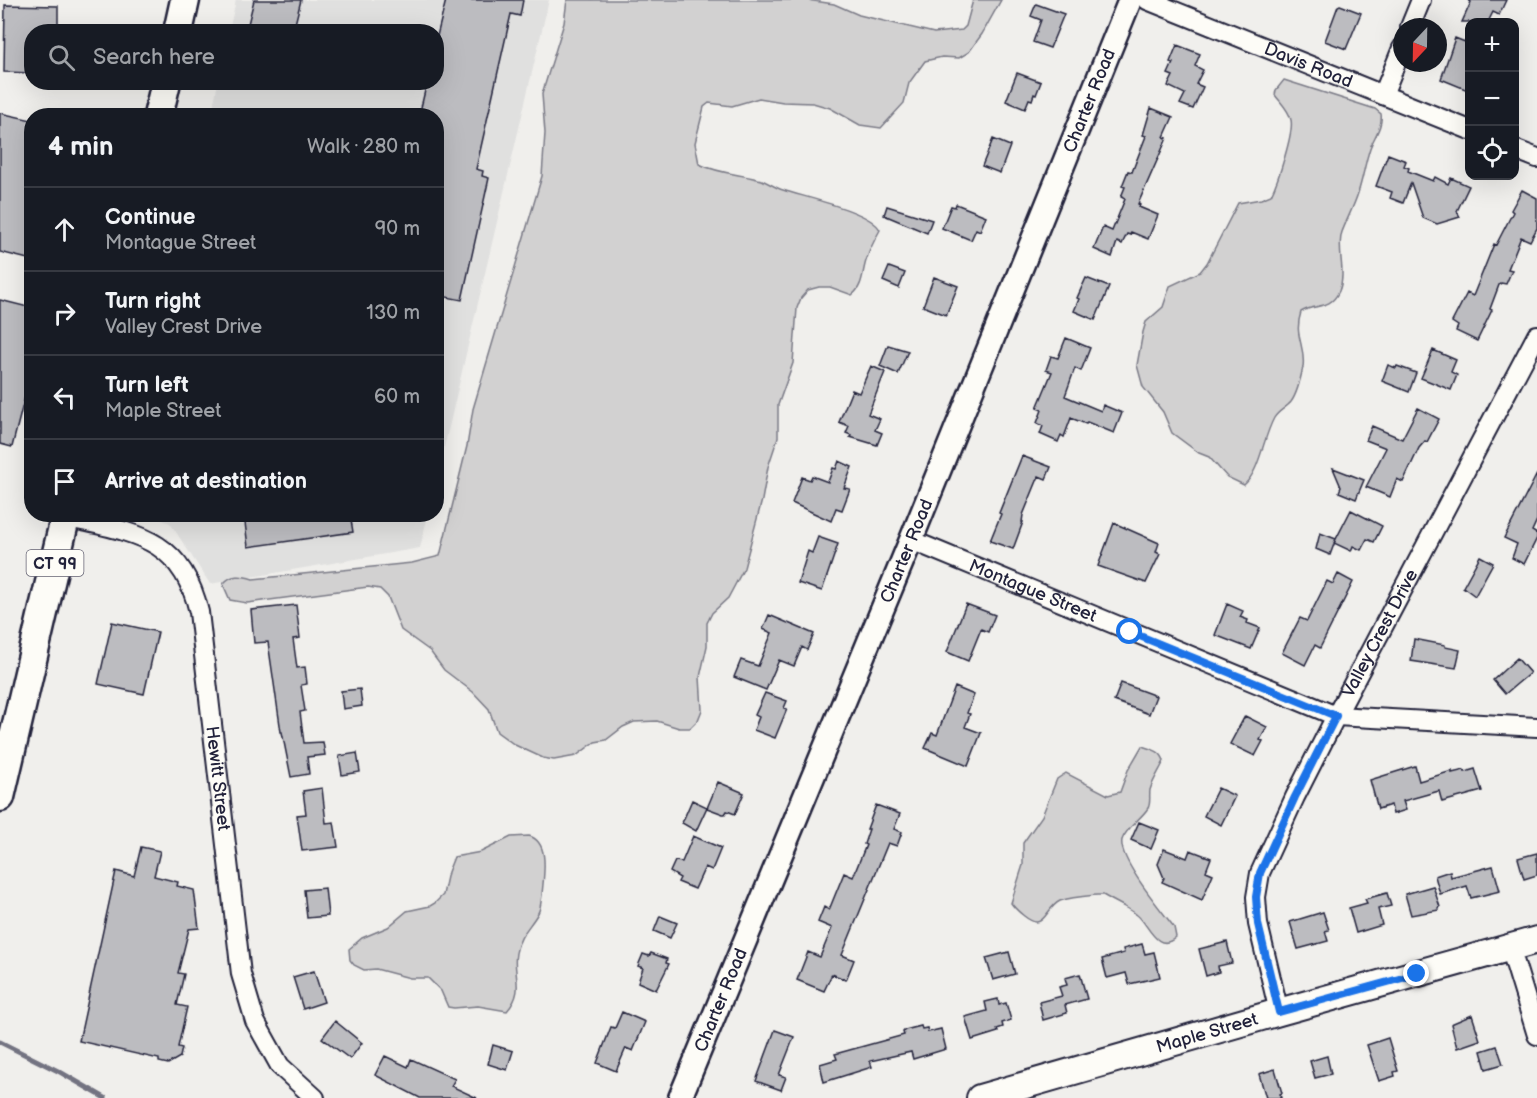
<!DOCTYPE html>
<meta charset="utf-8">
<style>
body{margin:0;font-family:"Balsamiq Sans",sans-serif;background:#242831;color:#f1f3f6}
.controls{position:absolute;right:18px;top:18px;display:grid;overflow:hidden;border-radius:12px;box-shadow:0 6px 24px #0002}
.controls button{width:54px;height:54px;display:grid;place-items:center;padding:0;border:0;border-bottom:2px solid #363941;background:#171b24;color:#f1f3f6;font:30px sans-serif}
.compass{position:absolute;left:1393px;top:18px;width:54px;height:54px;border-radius:50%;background:#171b24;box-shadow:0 6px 24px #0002;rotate:202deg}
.stop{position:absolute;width:18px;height:18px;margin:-14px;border:4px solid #1a73e8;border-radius:50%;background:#fff}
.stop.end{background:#1a73e8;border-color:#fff;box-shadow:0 2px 6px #0008}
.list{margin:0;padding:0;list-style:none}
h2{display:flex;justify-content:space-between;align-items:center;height:78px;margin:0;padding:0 24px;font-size:26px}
h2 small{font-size:20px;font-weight:400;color:#9ea1a6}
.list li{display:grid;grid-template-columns:39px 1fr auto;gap:18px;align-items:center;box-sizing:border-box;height:84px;padding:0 24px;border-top:2px solid #363941}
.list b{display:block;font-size:22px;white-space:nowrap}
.list p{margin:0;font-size:20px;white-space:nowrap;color:#9ea1a6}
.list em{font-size:20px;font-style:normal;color:#9ea1a6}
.icon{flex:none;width:33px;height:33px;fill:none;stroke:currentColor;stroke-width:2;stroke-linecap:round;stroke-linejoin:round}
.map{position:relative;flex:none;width:1537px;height:1098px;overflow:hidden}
.search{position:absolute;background:#171b24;box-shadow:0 6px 24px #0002;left:24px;top:24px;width:420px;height:66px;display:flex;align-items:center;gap:15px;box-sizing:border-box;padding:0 21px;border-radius:24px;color:#9ea1a6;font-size:22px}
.panel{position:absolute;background:#171b24;box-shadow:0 6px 24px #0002;left:24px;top:108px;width:420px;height:414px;border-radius:24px}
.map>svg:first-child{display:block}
.built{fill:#e0e0df}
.green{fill:#d2d1d1;stroke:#7a7a86;stroke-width:1.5}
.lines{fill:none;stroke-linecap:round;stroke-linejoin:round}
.stream{stroke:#737381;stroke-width:5}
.building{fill:#bcbcc0;stroke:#22223b;stroke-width:1.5}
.minor-casing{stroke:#22223b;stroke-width:22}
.tertiary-casing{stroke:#22223b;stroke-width:27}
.secondary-casing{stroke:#22223b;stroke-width:30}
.primary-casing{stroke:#22223b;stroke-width:33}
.minor{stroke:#fdfcf7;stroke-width:18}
.tertiary{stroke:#fdfcf7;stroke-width:22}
.secondary{stroke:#fdfcf7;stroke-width:26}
.primary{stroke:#fdfcf7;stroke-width:28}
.route{stroke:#1a73e8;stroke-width:8}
.labels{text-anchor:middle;stroke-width:6;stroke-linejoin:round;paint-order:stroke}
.shield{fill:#fdfcf7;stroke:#646373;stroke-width:1.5}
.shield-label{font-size:16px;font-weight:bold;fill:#22223b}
.street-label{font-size:18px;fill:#22223b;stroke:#fdfcf7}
</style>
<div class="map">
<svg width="1537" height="1098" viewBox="0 0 1537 1098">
<rect width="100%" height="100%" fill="#f0efec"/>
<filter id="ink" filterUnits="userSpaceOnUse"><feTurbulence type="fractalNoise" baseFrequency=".0167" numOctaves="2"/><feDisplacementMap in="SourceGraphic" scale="12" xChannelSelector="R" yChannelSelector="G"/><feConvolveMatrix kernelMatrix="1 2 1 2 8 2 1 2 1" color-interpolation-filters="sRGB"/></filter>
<g filter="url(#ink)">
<path class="built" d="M236,0H549L437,478L436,116H211L218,83L436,82V32L229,31Z
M149,515H428L420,548L210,584L170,523Z"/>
<path class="green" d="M567,0H807L834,4L859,15L934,33L962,30L966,26L973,0H1001L982,34L969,52L959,58L942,57L925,61L909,83L904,103L881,128L860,125L830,108L813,103L783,102L759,98L732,106L709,103L704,107L695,143L699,164C720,174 741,174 762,180C769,183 776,188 783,190C803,197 871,211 880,230C875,239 870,248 867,258C862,270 864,286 852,295L830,287H819L808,290L801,298L797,308L793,363L778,405V437L768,467L762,500L744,568L728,598L712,613L707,623V646L700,677L702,710L698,720L690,728H679L657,721L634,722L623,727L606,740L595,742L576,756L554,760L543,758L515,745L497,732L489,709L473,692L444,670L430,651L401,630L388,597L380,589L368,587L247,603L230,600L223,584C231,574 241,575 253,579L412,563L440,556L467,446L473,409L542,176L545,133L542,94L564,23Z
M1284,80L1375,109L1381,114C1383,126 1374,137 1370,148C1365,163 1363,178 1358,193C1354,206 1347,219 1342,232C1336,250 1347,272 1339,291C1330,311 1315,303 1301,312C1293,337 1306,345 1303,367C1301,377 1297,394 1291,402C1286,408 1278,411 1274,418C1263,438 1260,471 1244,485L1227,477L1209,457L1199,453L1172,433L1163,412L1143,387L1137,365L1143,332L1146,322L1163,307L1170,286L1200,272L1207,263L1238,203L1261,199L1271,195C1278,181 1294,132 1291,120C1289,110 1280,102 1275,95L1276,90Z
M1142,746C1152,750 1161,750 1164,761C1160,770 1153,780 1150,790C1149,796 1151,803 1148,808C1142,818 1125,829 1122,840C1118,859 1162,911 1174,927L1176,937C1157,955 1148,923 1137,915C1127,907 1114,902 1103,895H1097C1086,896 1071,897 1060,901C1044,909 1045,933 1024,916C1019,912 1015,909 1011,903L1023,865V843L1042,816L1057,779L1066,773L1108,795L1120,792L1128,770Z
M529,836C551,842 543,878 542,895C541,900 541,908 538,913C530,927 519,935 516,953C512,975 526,989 507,1011L478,1006L454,1008L448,1007L441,991L428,978H410L376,969L364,970L354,965L350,960L349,949L362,938L388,927L407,911L430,906L435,903L443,895L448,872L454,857L481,852L511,837Z"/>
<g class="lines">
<path class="stream" d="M0,1042L60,1072L105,1098"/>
</g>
<path class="building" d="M254,0H301L293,32H246Z
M446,0H523L520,16L511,14L476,169L483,171L482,176L489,178L462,300L436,295V116H419L427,82H436V40Z
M1468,0H1506L1499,15L1493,12L1488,22H1462L1471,2Z
M1036,4L1064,14L1050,48L1033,42L1041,20L1031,16Z
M5,5L58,6V32H32V73L4,72Z
M1340,5L1361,13L1346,49L1325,41L1338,6Z
M1455,38L1470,44V91L1441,79Z
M1177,45L1200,54L1195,66L1203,70L1196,84L1203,87L1193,109L1180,104L1185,94L1168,86L1173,76L1168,74L1173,63L1170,62Z
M1017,73L1041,82L1036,95L1034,94L1032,100L1029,99L1025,109L1006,101Z
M1151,108L1173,117L1164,137L1167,138L1138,204L1140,205L1139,207L1158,215L1148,239L1131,232L1130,235L1127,234L1122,244L1117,242L1112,257L1094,249L1103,227L1112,231L1125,199L1121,197L1125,187L1122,186L1128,171L1132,172L1146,136L1143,135Z
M0,113L32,120V260L0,252Z
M993,139L1010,146L1000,173L982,166Z
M1388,154L1406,161L1404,166L1409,168L1408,171L1433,181L1435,177L1448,184L1451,178L1469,186L1457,211L1460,217L1437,224L1423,218L1411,183L1403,203L1390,198L1392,192L1376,186Z
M1522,190L1537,198V228L1530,241L1521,237L1508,269L1512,270L1506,284L1501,283L1499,285L1490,309L1492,310L1477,341L1456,331L1458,326L1452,322L1467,293L1473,296L1494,244L1496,245L1513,212L1511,210Z
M956,204L986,216L980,231L976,229L971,240L942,228L951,206L955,207Z
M887,206L932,220L927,233L884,215Z
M889,267L905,273L899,288L883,281Z
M934,277L958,286L946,315L923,306Z
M1086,278L1109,287L1095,320L1074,311L1079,299L1077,298Z
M0,300L32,308V369L12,447L0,444Z
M1066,338L1090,348L1081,371L1075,368L1065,396L1101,411L1103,405L1122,413L1114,433L1087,422L1086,424L1071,418L1064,437L1061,435L1058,442L1040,434L1043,426L1037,423L1042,410L1037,408L1052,372L1046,370L1051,356L1058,358Z
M888,345L908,351L898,374L880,366Z
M1433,350L1456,360L1451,372L1457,375L1451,390L1421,378Z
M1388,365L1396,368L1397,366L1416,373L1409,392L1382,381Z
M871,366L885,372L868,414L880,419L875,430L882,433L877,445L850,437L851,435L846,433L849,426L839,422L852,390L859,393Z
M1418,408L1439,419L1427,442L1425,441L1419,448L1403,482L1397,479L1390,497L1366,487L1386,448L1366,440L1372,426L1402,439Z
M1022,456L1051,467L1046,479L1039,476L1023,515L1022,522H1023L1013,549L990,541L1001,514L999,513Z
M839,461L852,467L844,488L850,489L842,510L836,508L831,521L792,503L802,477L810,480L812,476L828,482L833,468L836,469Z
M1333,468L1364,480L1356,499L1339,492L1341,487Z
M1537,474V520L1532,531L1537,534V538L1524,564L1512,558L1517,544L1504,538Z
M1351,510L1382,526L1374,542L1367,539L1361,550L1353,546L1351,551L1334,543Z
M244,514H350L353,532L248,547Z
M1114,523L1159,543L1156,552L1160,554L1146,583L1098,566Z
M1320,533L1336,539L1330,555L1316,549Z
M818,537L838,544L822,591L798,583L808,551L812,553Z
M1480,556L1493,563L1475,596L1463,587Z
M1338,574L1353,582L1320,648L1315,645L1305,665L1282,653L1300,618L1307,621L1327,581L1333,584Z
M966,604L995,615L988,632L981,629L968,661L947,652Z
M1227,604L1243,611L1240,617L1248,620L1247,623L1260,628L1251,649L1215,635Z
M296,605L300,638L293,639L297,668L305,667L307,684L301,685L305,711L300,712L304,743L323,742L325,755L307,757L309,774L291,777L282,732H281L268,642L254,643L251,610Z
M769,615L814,634L807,650L802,647L794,666L779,660L766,690L734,677L741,660L758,666L772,633L763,629Z
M112,622L158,632L144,694L98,684Z
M1414,639L1445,645V647L1460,650L1456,668L1411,661Z
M1517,658L1530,673L1505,694L1493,680Z
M1121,683L1156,696L1149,714L1114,701Z
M955,687L974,695L967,713L970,714L965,727L981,733L968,766L925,748L932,733L937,735Z
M360,689L362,706L343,709L341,691Z
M765,693L787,701L784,708L787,709L775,738L754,730L759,717L755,715Z
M1245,716L1267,727L1260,740L1263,741L1255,756L1230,744Z
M357,753L360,772L342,775L339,756Z
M1415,766L1419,781L1452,771V773L1464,770L1465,772L1475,769L1482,791L1442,802L1439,791L1403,801L1406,810L1393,814L1391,805L1378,809L1370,780Z
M718,782L744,793L735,814L727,811L725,814H723L707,808Z
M322,788L326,823L334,822L338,847L302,851L297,815L306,814L303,791Z
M1218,788L1235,796L1221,825L1204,816Z
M692,800L707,807L696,831L682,823Z
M876,805L900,814L894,829L902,832L897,846L888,843L842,955L854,960L846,980L832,974L824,991L797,980L808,952L820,957L832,928L818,922L824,907L829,910L844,873L853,877L866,845L864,844L869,829H867Z
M1139,822L1159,830L1151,849L1131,840Z
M693,836L721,848L712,870L705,867L695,889L678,882L680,878L670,872L675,861L682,862Z
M141,847L160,851L154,876L178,882L177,886L194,890L199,928L189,929L178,973L184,974L177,1005L187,1007L178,1047L182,1048L180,1057L168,1064L159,1062V1059L79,1041L116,871L134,876Z
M1164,849L1187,858L1190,850L1211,858L1206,871L1213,874L1202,900L1162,882L1164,878L1158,864Z
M1537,853V875L1524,879L1518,858Z
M1493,866L1500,891L1471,898L1467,886L1440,894L1435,876L1450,871L1451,877Z
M1433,886L1440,907L1438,908L1439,910L1411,915L1405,894Z
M325,888L328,916L307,918L304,890Z
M1387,893L1391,906L1378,909L1382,925L1356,933L1349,908L1367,903L1365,899Z
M1323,912L1329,930L1325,931L1328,941L1298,949L1290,922Z
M660,916L677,923L670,938L654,931Z
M1227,942L1232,963L1218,966L1219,972L1206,976L1199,949Z
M1142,944L1145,954L1154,952L1160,977L1129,984L1126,973L1107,978L1102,959L1124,953L1123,949Z
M1009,952L1015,974L993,980L986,958Z
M651,953L667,959L666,963L669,964L656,990L638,982L643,968L638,966L643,954L649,956Z
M314,971L324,1002L303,1009L293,977Z
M1080,974L1087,999L1065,1005L1067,1013L1043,1020L1039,1002L1062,996L1059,987L1067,985L1065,978Z
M998,999L999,1005L1006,1003L1011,1020L1002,1023L1003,1027L997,1029L998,1032L972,1040L965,1017L987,1011L985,1002Z
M622,1012L645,1022L633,1051L626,1048L616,1071L597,1063L611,1027L615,1028Z
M1472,1015L1480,1040L1457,1048L1451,1024Z
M335,1021L362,1043L350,1059L322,1038Z
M921,1026L922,1029L927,1028L928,1032L941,1029L946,1049L913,1059L911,1052L870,1061L872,1067L824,1082L820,1064L837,1059L835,1054L904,1035L903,1032L905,1030Z
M775,1030L794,1037L779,1075L786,1077L781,1090L756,1081Z
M1388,1038L1398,1071L1394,1072L1395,1076L1379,1081L1367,1045Z
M493,1045L513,1051L507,1070L488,1064Z
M1497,1046L1503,1064L1486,1069L1481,1051Z
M385,1056L408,1067L411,1059L455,1079L451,1086L477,1098H420L375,1075Z
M1327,1056L1331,1074L1315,1078L1310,1061Z
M1275,1069L1282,1093L1280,1094L1281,1098H1266L1259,1074Z"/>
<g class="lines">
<defs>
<g id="minor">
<path id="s1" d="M1147,0L1470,130"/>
<path d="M1410,27L1421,0"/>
<path d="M1383,95L1402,48"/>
<path d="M1514,149L1537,158"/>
<path id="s2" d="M65,517C132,533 181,535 199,612L241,974L255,1021L280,1066L315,1098"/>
<path id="s3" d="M911,540L1336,716L1537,727"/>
<path d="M1510,947L1537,1035"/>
<path id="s4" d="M1279,1012L1258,924L1256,897L1260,873L1295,797L1336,716L1537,335"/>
</g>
<g id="tertiary">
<path id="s5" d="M680,1098L911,540L1130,0"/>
</g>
<g id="secondary">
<path id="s6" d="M980,1098L1279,1012L1537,940"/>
</g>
<path id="primary" d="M178,32L185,0
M158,116L166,82
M0,797L66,514"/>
</defs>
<use href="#minor" class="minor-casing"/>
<use href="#tertiary" class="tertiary-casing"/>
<use href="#secondary" class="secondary-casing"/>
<use href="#primary" class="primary-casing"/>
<use href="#minor" class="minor"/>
<use href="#tertiary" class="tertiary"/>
<use href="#secondary" class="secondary"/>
<use href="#primary" class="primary"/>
</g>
</g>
<g class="lines" filter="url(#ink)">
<path class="route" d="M1130,632L1336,716L1295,797L1260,873L1256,897L1258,924L1279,1012L1417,974"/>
</g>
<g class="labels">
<rect class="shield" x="26.5" y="550" width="57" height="26" rx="4.5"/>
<g class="shield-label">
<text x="55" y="569">CT 99</text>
</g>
<g class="street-label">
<text dy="6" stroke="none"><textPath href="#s1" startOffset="174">Davis Road</textPath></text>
<text dy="6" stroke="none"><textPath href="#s5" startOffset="1078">Charter Road</textPath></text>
<text dy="6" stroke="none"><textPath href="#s5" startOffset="592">Charter Road</textPath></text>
<text dy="6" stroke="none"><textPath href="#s3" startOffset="132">Montague Street</textPath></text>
<text dy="6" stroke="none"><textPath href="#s4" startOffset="410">Valley Crest Drive</textPath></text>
<text dy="6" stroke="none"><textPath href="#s2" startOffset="345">Hewitt Street</textPath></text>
<text dy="6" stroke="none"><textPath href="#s5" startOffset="106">Charter Road</textPath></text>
<text dy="6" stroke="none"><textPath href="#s6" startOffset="236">Maple Street</textPath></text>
</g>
</g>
</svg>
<div class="controls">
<button>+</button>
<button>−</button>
<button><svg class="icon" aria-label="locate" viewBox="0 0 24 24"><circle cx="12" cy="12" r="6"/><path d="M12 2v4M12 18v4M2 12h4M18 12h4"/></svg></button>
</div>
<svg class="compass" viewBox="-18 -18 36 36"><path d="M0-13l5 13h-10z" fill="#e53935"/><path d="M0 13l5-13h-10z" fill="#9ea1a6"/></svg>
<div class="stop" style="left:1130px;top:632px"></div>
<div class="stop end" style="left:1417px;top:974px"></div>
<div class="search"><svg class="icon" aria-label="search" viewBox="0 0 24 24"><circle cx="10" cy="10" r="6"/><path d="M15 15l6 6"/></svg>Search here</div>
<section class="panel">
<h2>4 min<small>Walk · 280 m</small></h2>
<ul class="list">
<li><svg class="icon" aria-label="ahead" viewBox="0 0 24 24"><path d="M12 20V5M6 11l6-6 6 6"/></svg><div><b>Continue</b><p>Montague Street</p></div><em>90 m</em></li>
<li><svg class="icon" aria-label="right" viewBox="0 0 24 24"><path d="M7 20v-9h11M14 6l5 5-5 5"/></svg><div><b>Turn right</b><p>Valley Crest Drive</p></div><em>130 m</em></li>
<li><svg class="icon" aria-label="left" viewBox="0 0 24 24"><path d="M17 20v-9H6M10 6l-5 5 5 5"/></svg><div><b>Turn left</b><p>Maple Street</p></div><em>60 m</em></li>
<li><svg class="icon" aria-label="arrive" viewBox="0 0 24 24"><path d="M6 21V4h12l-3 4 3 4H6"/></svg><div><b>Arrive at destination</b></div></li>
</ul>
</section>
</div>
